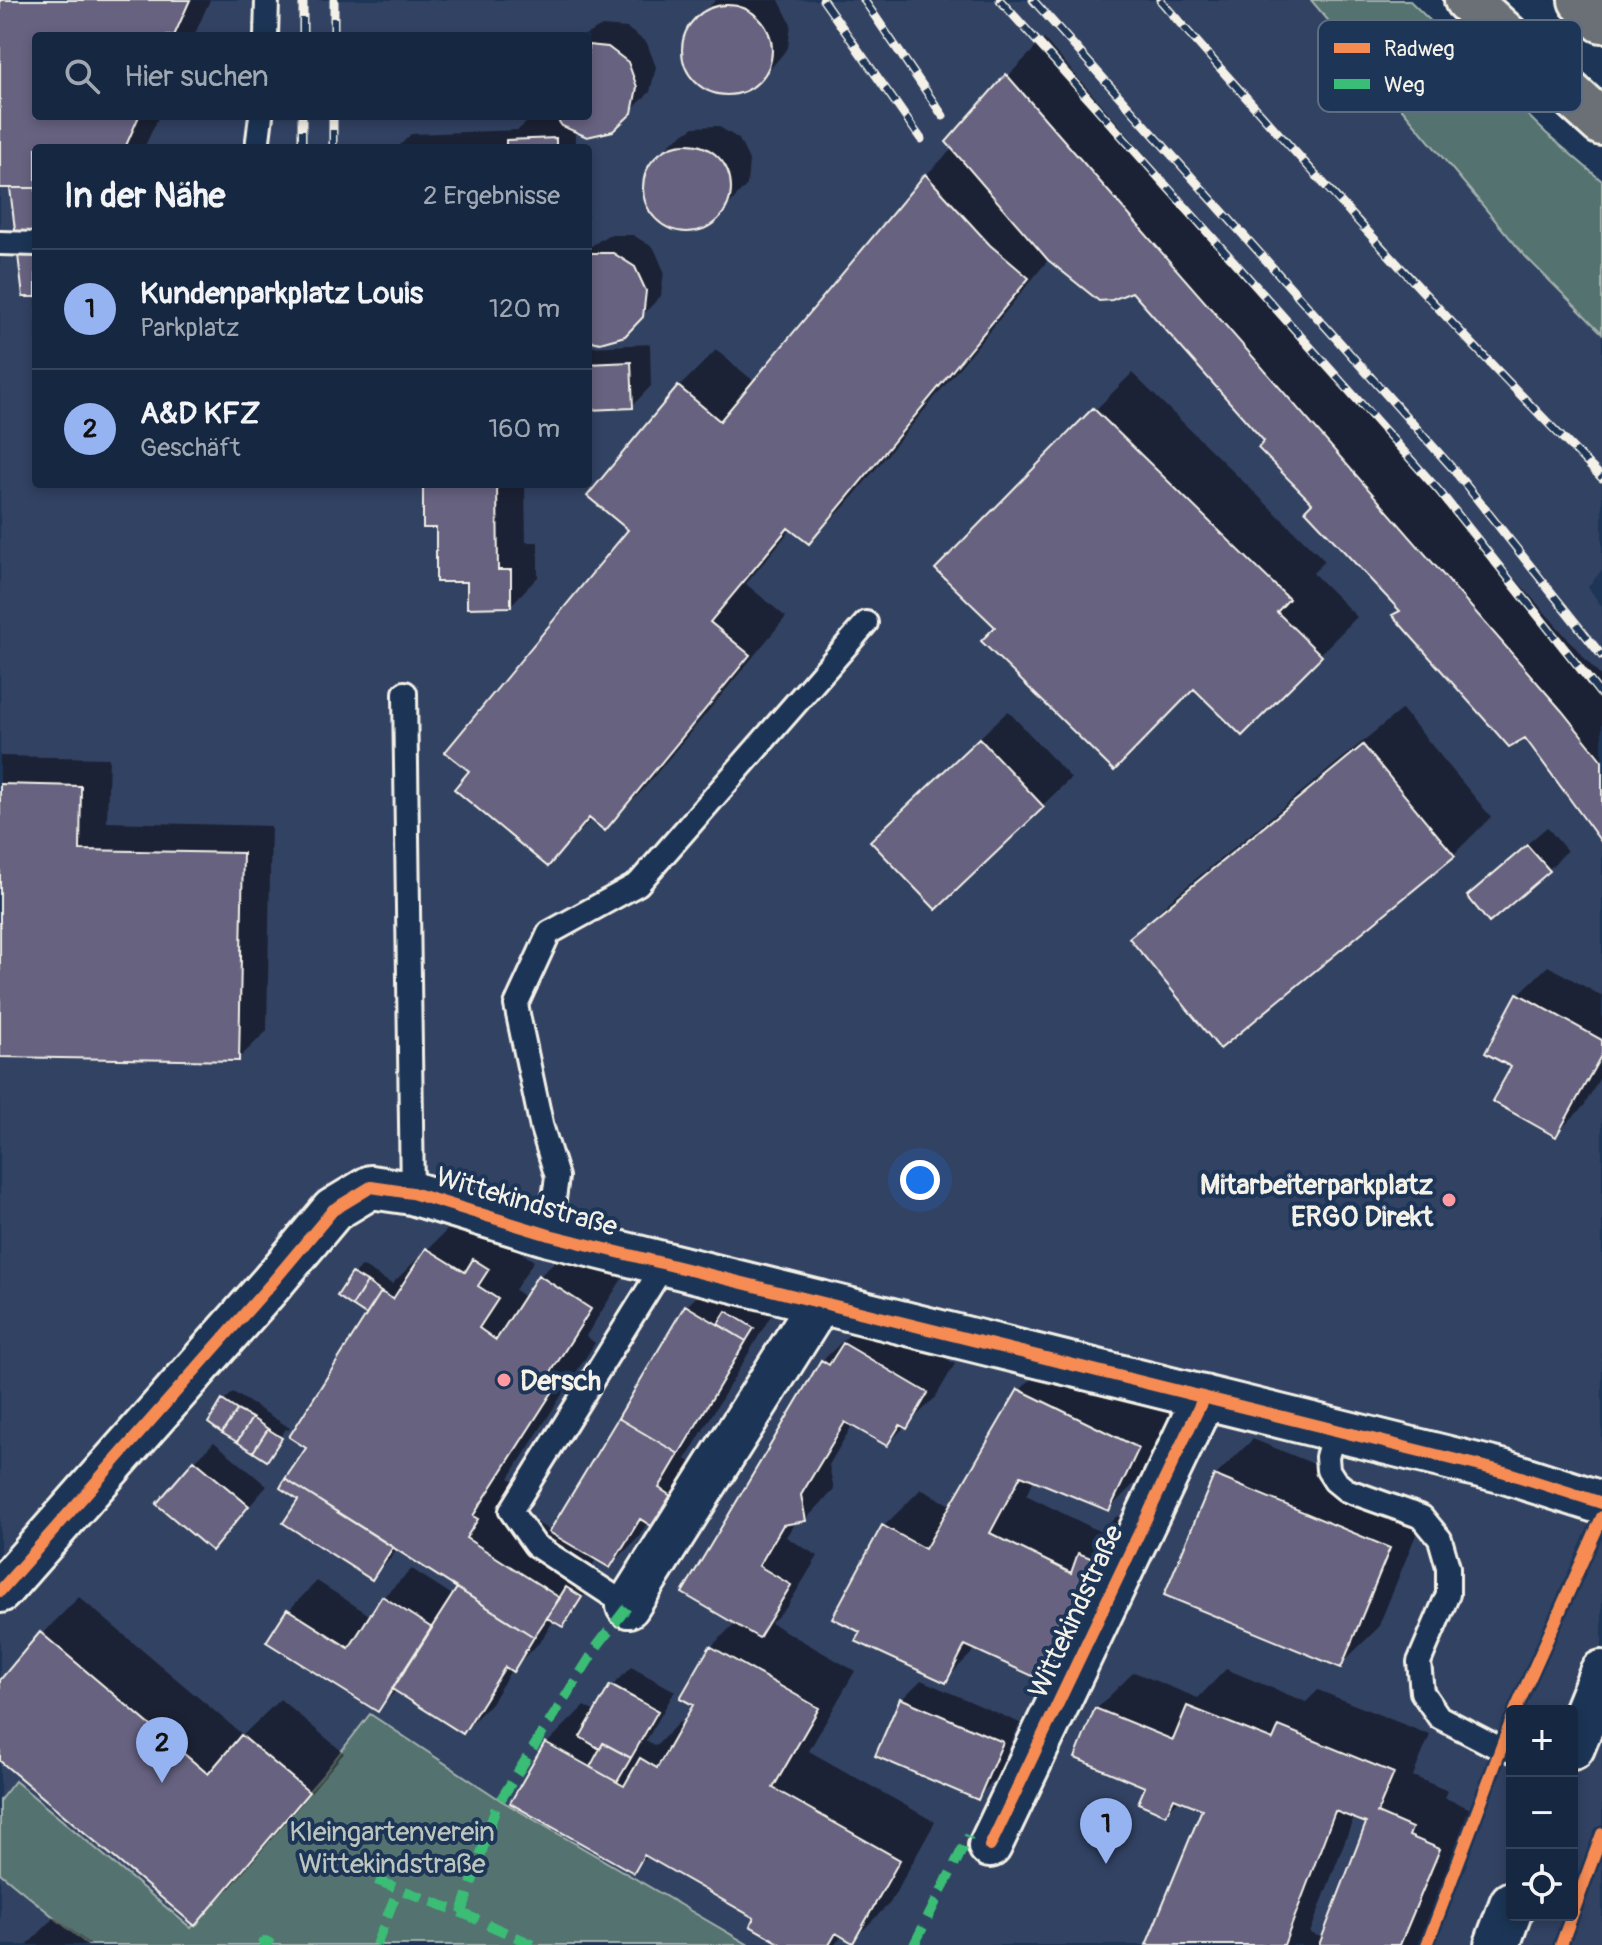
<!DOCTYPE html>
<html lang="de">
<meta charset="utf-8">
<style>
body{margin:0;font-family:Pangolin,sans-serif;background:#23344c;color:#f1f3f6}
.controls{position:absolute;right:24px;bottom:24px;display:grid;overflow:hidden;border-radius:8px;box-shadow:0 4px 12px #0003}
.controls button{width:72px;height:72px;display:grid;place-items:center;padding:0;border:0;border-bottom:2px solid #35445a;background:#162841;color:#f1f3f6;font:40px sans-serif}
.you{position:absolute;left:920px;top:1180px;width:28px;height:28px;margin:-20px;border:6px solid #fff;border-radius:50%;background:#1a73e8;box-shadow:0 0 0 12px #1a73e833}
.badge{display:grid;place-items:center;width:52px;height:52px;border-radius:50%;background:#95b2f1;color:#111;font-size:26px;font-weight:700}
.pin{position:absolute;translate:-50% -66px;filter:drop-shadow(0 2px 4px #0008)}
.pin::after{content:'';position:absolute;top:42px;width:28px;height:24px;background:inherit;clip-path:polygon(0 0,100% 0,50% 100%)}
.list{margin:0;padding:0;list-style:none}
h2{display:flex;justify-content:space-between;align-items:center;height:104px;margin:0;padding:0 32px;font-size:34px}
h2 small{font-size:26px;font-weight:400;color:#9ea6b1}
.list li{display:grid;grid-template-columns:52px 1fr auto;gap:24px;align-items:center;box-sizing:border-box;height:120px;padding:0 32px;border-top:2px solid #35445a}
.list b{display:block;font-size:30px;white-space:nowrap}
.list p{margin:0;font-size:26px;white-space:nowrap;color:#9ea6b1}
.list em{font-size:26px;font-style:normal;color:#9ea6b1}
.icon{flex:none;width:44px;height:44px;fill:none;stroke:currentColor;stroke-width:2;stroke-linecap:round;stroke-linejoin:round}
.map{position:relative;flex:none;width:1602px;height:1945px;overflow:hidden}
.search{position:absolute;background:#162841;box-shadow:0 4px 12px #0003;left:32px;top:32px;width:560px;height:88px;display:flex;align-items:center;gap:20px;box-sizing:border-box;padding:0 28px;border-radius:8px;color:#9ea6b1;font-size:30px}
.panel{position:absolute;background:#162841;box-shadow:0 4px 12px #0003;left:32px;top:144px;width:560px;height:344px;border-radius:8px}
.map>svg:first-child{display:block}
.built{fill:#334263;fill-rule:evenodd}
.green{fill:#537270;stroke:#a4b2ac;stroke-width:2}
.shadow{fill:#0007;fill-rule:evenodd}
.building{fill:#666280;stroke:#f4f1e8;stroke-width:2}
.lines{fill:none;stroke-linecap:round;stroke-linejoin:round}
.service-casing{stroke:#f4f1e8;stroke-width:28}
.minor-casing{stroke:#f4f1e8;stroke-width:48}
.secondary-casing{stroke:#f4f1e8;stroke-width:50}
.trunk-casing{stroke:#f4f1e8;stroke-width:50}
.service{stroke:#1d3557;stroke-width:22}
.minor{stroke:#1d3557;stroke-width:42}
.secondary{stroke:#1d3557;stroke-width:44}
.trunk{stroke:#6a7074;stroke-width:44}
.rail-casing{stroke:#f4f1e8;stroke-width:9}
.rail{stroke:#1d3557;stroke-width:6;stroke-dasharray:18;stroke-linecap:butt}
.quiet{stroke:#3abd76;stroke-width:10;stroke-dasharray:20 10;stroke-linecap:butt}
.cycleway-casing{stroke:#1d3557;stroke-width:17}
.cycleway{stroke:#f68b52;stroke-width:12}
.poi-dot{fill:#ff9aa2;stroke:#1d3557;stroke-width:3}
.labels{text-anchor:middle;stroke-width:8;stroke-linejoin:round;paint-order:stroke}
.poi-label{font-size:28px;font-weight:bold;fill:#f4f1e8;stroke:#1d3557;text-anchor:end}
.street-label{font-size:28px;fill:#f4f1e8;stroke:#1d3557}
.park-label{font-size:28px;fill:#bcc5be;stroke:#1d3557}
.key{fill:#1d3557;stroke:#5e6d82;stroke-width:2}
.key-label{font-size:22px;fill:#f4f1e8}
</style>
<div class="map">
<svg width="1602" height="1945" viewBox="0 0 1602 1945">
<rect width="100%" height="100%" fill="#1d3557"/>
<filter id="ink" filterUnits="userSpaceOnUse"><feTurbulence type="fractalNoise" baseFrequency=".0125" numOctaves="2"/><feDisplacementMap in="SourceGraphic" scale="16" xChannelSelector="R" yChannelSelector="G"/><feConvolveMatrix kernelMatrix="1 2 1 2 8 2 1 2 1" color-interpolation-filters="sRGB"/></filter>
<g filter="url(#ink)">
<path class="built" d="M0,0H1311L1525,256L1602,333V570L1588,587L1602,607V1945H749L502,1800L370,1715L322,1776L191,1928L16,1781L0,1800ZM36,36H588V116H36ZM36,148H588V484H36ZM1512,1711H1572V1915H1512Z
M0,1873L88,1945H0Z"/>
<path class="green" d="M1311,0H1409L1546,133L1602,181V333L1525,256Z
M370,1714L502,1801L749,1945H88L0,1873V1800L15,1781L191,1928L322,1776Z"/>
<path class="shadow" d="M0,0H210L194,36H36V116H159L144,148H36V295L15,186H0Z
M716,0H779L791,24L788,48L771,68L751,87L727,94L703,87L687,69L684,44L694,21Z
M602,26L627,28L647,43L656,67L650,92L612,129H575V148H397L411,134L518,130L527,122L560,120L557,116H588V36H583Z
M1044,39L1602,678V840L1526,735L1395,615L1401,609L1314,503L1267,441L1132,290L1049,259L846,505L809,542L792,528L746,584L786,617L642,791L605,828L593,818L548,864L471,770L631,529L679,387L716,350L755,382L926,175L953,148L948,142L1008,76Z
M718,126L739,139L749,160L747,185L711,224L688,231L664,225L648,207L644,183L653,161L673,141L694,127Z
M608,235H633L654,248L664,271L661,296L624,334L588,338V248Z
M650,344L651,386L632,406L588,408V347Z
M1132,373L1325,561L1313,573L1357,617L1242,733L1195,686L998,627L938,569Z
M425,484H525L526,542H538V577L510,606L469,580L438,526Z
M1402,709L1491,817L1453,855L1132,938L1169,901Z
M1008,711L1071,778L936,907L901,812Z
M0,756L109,758L107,822L271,826L267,1031L238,1059L0,1055Z
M1547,827L1567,851L1548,870L1469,896L1488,877Z
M1548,966L1602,996V1074L1584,1106L1556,1134L1514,1066L1519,994Z
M465,1212L525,1231L514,1248L534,1261L515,1290L526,1298L540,1276L577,1239L627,1271L586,1336L595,1343L509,1478L514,1481L501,1500L552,1532L687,1306L716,1277L773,1312L686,1459L698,1467L681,1496L652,1524L648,1521L639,1537L610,1566L597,1558L581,1582L589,1588L571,1616L562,1625L554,1620L541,1641L512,1669L491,1703L463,1732L397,1690L377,1710L269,1641L289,1610L317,1581L371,1616L383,1597L412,1569L454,1596L459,1587L397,1548L391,1558L372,1577L301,1499L308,1447L373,1305L366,1312L353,1275L362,1266L392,1284L420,1256L422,1257L428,1249Z
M873,1315L955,1364L935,1398L887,1444L853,1424L829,1465L834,1490L806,1519L796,1521L786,1537L818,1556L787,1607L771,1623L855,1671L809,1751L935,1822L890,1903L853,1940L844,1935L834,1945H787L757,1918L648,1856L633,1870L513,1802L547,1743L584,1706L597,1713L612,1686L631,1667L675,1691L646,1741L656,1746L679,1722L684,1725L696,1704L711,1647L736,1622L822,1361L851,1333L854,1334Z
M1057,1353L1175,1411L1146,1472L1109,1509L1035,1478L1026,1495L1101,1532L1117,1516L1144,1528L1087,1644L977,1648L945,1680L863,1632L884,1526L921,1489L952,1506L1020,1390Z
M233,1392L290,1428L289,1430L286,1429L271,1451H274L267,1459L224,1401Z
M1253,1439L1426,1510L1378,1628L1340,1665L1215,1476Z
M214,1442L267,1486L230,1529L212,1548L195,1461Z
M79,1597L243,1735L280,1699L344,1753L232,1886L195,1923L0,1759V1683L42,1634Z
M1226,1669L1306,1702L1318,1690L1430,1735L1413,1776L1448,1791L1445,1798L1476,1811L1421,1945H1148L1204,1808L1181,1798L1166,1813L1096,1709L1134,1672L1198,1698ZM1354,1817L1368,1822L1324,1938L1310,1933Z
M921,1680L1020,1723L996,1778L977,1797L878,1755L902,1699Z
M55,1917L91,1945H27Z"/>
<path class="building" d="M0,0H190L174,36H36V116H139L125,148H36V188H0Z
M682 50a45 45 0 1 1 90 0a45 45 0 1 1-90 0Z
M588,45L608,47L628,62L637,87L632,113L613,131L587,137L562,126L555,116H588Z
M1006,74L1562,711L1602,761V843L1525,738L1509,747L1392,615L1400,611L1305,510L1312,503L1258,448L1264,441L1132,292L1112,300L1099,301L1048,260L946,142Z
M556,138V148H506V140Z
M643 188a44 44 0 1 1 88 0a44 44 0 1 1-88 0Z
M925,174L990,245L1029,278L809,544L788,528L710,622L750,655L605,831L589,818L548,867L454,789L469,771L445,752L628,530L587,496L678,386L720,421Z
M10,188H36V297H23Z
M588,253H613L635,267L646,291L643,317L625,336L600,343L588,340Z
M631,362L633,408L588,410V364Z
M1093,408L1289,599L1277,612L1322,656L1242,736L1194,689L1114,771L981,641L995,627L935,569Z
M423,484H497L498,570H511V607L467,608V582H436V528H423Z
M979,738L1044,807L936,910L870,841Z
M1363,745L1455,856L1220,1049L1129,938Z
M0,784L81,786L80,850L243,853L239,1061L0,1057Z
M1527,845L1550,871L1489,923L1467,896Z
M1517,993L1602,1040V1054L1556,1137L1492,1101L1511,1067L1485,1053Z
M426,1248L465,1272L473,1259L489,1269L478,1286L498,1299L479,1328L496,1340L538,1275L591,1309L550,1374L560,1380L473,1516L478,1519L466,1538L560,1598L534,1637L285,1479L306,1448L289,1437L381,1292L393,1299Z
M352,1273L367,1282L352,1306L337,1296Z
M367,1282L381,1292L366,1315L352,1306Z
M685,1305L746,1341L679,1454L618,1418Z
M726,1311L754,1328L746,1341L718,1324Z
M843,1343L928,1393L907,1429L900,1425L887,1446L845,1422L801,1495L806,1521L783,1525L759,1566L791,1585L759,1638L682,1593L821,1360L829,1365Z
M1018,1389L1139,1448L1109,1511L1021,1475L990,1533L1071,1573L1078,1553L1109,1565L1050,1684L965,1645L946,1683L855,1641L860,1632L832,1618L882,1525L925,1549Z
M222,1400L237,1410L222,1433L208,1423Z
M237,1410L252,1418L237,1442L222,1433Z
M252,1418L268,1429L253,1452L237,1442Z
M618,1418L679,1454L659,1488L671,1496L653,1527L640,1519L610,1568L549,1532Z
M268,1429L282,1438L267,1461L253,1452Z
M194,1460L249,1506L212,1551L156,1504Z
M1214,1475L1390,1548L1341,1668L1164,1595Z
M285,1479L393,1547L372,1580L283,1523L298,1500L280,1488Z
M566,1587L582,1597L563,1627L547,1618Z
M457,1588L534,1637L513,1672L505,1667L463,1734L392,1689Z
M382,1596L432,1628L378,1712L266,1642L287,1609L349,1648Z
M40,1632L208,1774L241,1735L309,1792L195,1926L0,1761V1680Z
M710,1646L819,1708L773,1788L900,1860L853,1943L836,1933L829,1945H783L750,1926L754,1918L644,1855L634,1873L510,1803L545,1742L624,1786L640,1758L657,1768L693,1705L680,1698Z
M610,1685L658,1711L631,1758L603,1743L600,1749L580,1737Z
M900,1698L1003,1742L978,1800L875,1756Z
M1187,1706L1273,1740L1279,1726L1394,1773L1377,1813L1412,1828L1409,1836L1440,1849L1400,1945H1319L1366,1823L1335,1811L1284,1945H1146L1202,1809L1174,1798L1166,1815L1138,1803L1145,1787L1075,1758L1095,1708L1173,1740Z
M603,1743L631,1758L617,1782L590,1767Z"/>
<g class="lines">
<defs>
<path id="service" d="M266,36L267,0
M257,148L261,116
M0,243L36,244
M405,693L412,1193
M549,1235L557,1177L542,1128L516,1005L549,933L638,884L866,623
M1335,1429L1327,1457L1328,1470L1335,1481L1346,1490L1422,1517L1440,1539L1448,1567V1594L1419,1662L1422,1692L1439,1717L1493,1745L1512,1751
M628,1606L535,1545L511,1511L665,1263"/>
<path id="minor" d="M0,1591L271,1284L333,1210L371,1187L412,1193L549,1235L1505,1472L1602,1503
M628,1606L820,1302
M990,1846L1204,1397"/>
<path id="secondary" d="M1572,1747L1602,1673
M1497,1945L1512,1904"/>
<path id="trunk" d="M1467,0L1602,123
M1581,0L1602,20"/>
</defs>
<use href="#service" class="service-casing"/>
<use href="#minor" class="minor-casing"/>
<use href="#secondary" class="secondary-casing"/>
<use href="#trunk" class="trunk-casing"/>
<use href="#service" class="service"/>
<use href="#minor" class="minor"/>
<use href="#secondary" class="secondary"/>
<use href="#trunk" class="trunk"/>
<defs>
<path id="rail" d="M823,0L921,139
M864,0L943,116
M1000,0L1439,491L1602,696
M1033,0L1454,470L1602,656
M1160,0C1303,163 1449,324 1602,478
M303,36V0
M334,36V0
M302,148V116
M333,148V116"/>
</defs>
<use href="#rail" class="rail-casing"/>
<use href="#rail" class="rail"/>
<path class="quiet" d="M376,1880L462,1913L534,1945
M462,1913L496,1807L598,1645L628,1606
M260,1945L266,1941L273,1945
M376,1945L398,1889
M914,1945L969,1836"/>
<defs>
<path id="cycleway" d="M0,1591L271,1284L333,1210L371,1187L412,1193L549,1235L1505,1472L1602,1503
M1515,1711L1602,1517
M990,1846L1204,1397
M1427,1945L1512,1719
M1561,1945L1602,1834"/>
</defs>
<use href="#cycleway" class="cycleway-casing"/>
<use href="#cycleway" class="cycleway"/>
</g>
</g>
<g class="poi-dot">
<circle cx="1449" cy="1200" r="8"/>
<circle cx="504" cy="1380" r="8"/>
</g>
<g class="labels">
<g class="poi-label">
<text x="1433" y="1194">Mitarbeiterparkplatz<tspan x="1433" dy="32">ERGO Direkt</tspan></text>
<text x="520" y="1390" text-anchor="start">Dersch</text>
</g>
<g class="street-label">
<text transform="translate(527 1201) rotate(16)" y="10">Wittekindstraße</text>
<text transform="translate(1075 1611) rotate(-65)" y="10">Wittekindstraße</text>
</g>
<g class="park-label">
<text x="392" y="1841">Kleingartenverein<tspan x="392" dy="32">Wittekindstraße</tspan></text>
</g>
</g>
<rect x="1318" y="20" width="264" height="92" rx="12" class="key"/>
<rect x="1334" y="43" width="36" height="10" fill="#f68b52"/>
<rect x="1334" y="79" width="36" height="10" fill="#3abd76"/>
<g class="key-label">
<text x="1384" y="56">Radweg</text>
<text x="1384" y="92">Weg</text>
</g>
</svg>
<div class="controls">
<button>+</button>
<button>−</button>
<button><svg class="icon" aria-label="locate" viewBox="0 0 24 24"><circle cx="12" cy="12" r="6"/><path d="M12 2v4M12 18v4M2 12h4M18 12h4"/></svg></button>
</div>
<div class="you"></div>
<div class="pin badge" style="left:1106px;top:1864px">1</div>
<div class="pin badge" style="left:162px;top:1783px">2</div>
<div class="search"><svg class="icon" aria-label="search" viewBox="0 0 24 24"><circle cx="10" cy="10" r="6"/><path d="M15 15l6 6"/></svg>Hier suchen</div>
<section class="panel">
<h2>In der Nähe<small>2 Ergebnisse</small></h2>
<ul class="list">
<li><span class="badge">1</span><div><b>Kundenparkplatz Louis</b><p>Parkplatz</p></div><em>120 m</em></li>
<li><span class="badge">2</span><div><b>A&amp;D KFZ</b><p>Geschäft</p></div><em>160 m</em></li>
</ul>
</section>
</div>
